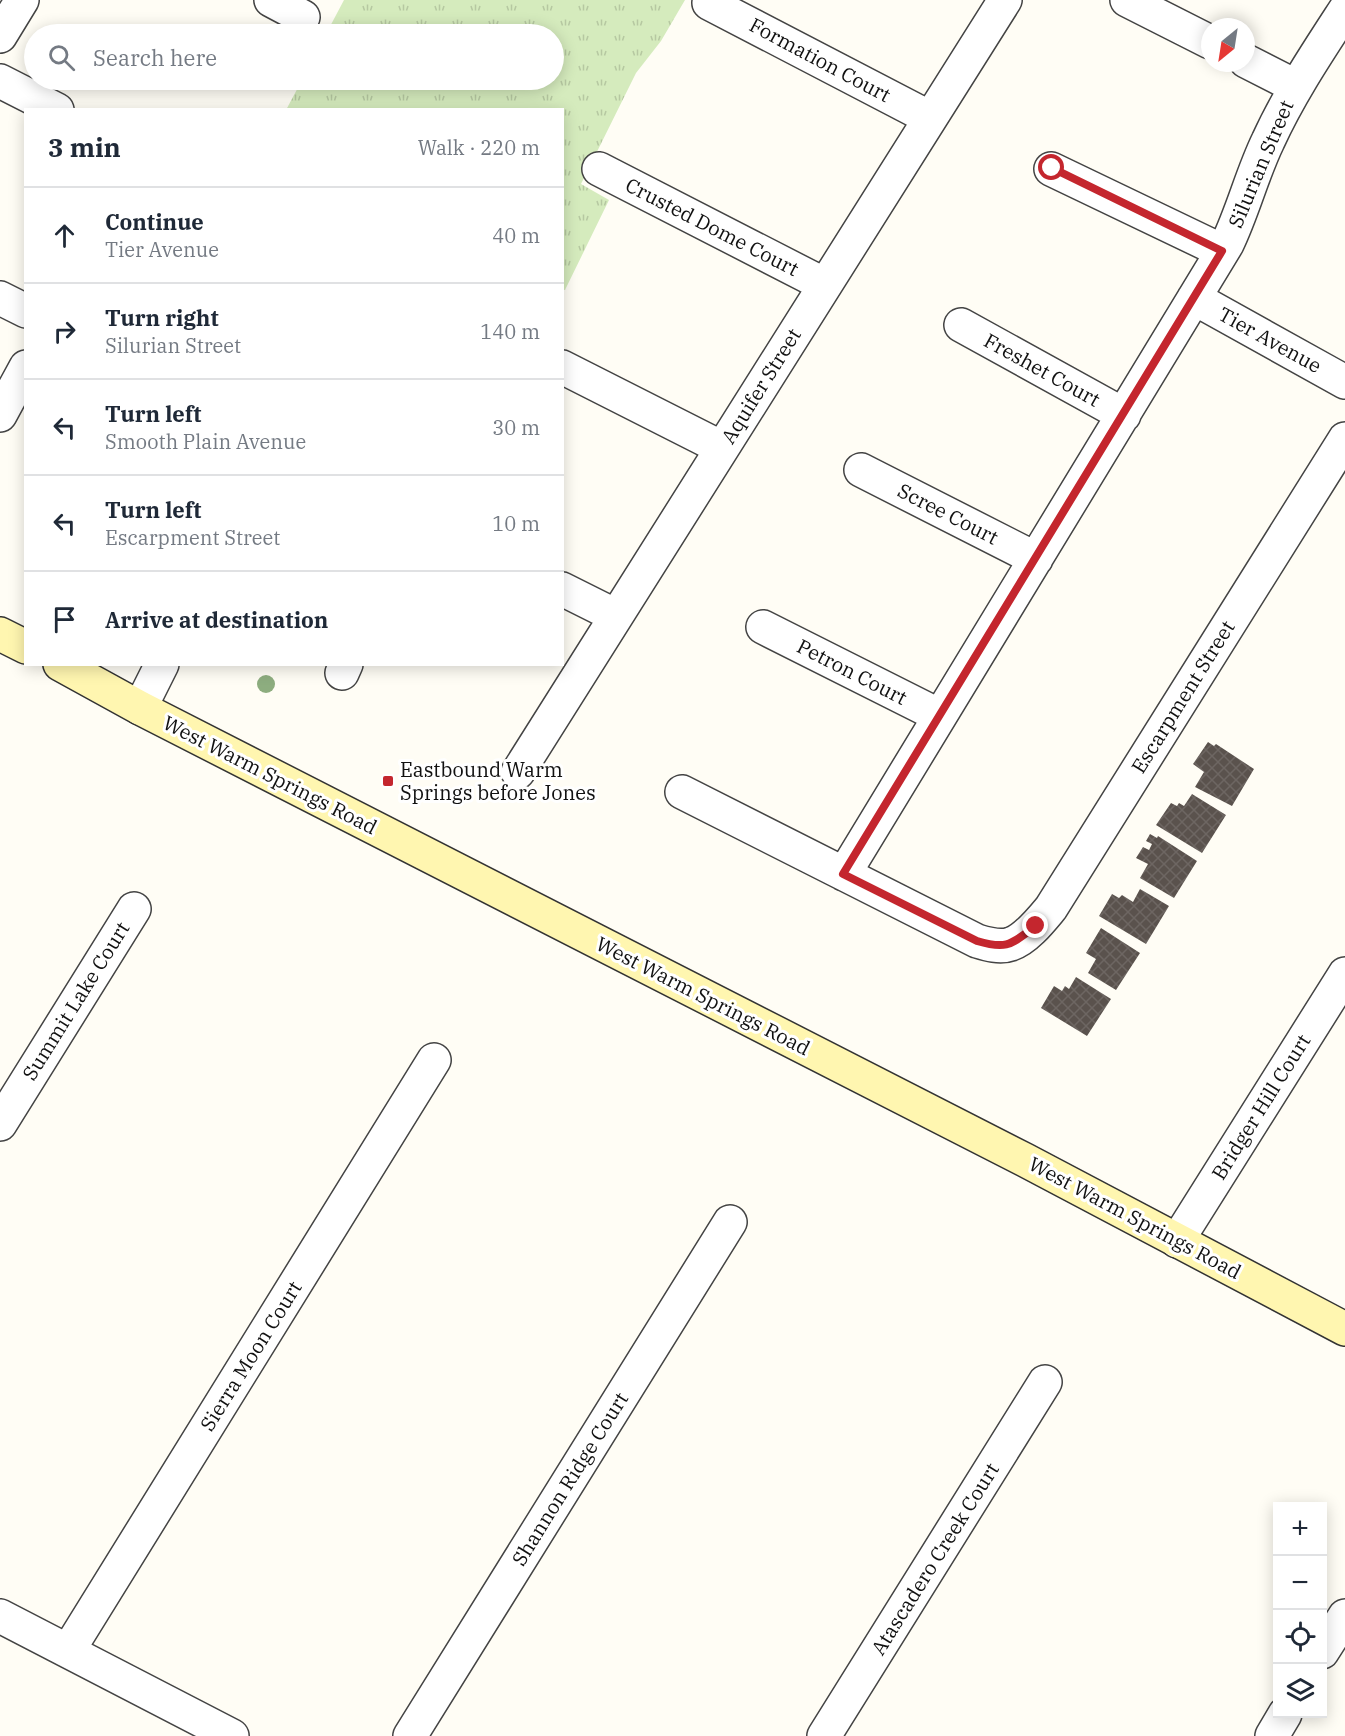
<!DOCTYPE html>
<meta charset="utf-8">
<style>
body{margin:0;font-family:"IBM Plex Serif",serif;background:#f2f2f3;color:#1f2937}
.controls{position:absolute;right:18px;bottom:18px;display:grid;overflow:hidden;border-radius:0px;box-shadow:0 3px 15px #0003}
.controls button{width:54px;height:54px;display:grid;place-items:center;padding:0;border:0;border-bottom:2px solid #e0e1e3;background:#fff;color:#1f2937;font:30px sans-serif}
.compass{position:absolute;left:1201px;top:18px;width:54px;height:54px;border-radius:50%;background:#fff;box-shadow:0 3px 15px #0003;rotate:210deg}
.stop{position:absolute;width:18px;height:18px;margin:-14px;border:4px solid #c4262e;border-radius:50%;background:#fff}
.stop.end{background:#c4262e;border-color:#fff;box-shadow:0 2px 6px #0008}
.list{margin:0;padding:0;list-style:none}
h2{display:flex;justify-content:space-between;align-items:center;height:78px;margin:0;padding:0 24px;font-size:26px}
h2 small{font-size:20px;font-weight:400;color:#747a83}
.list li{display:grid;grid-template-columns:39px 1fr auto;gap:18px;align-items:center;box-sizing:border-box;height:96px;padding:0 24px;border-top:2px solid #e0e1e3}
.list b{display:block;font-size:22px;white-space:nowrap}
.list p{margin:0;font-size:20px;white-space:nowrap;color:#747a83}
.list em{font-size:20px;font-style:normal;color:#747a83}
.icon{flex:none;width:33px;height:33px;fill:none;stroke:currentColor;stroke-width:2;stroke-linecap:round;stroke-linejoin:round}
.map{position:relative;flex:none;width:1345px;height:1736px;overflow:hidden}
.search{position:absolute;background:#fff;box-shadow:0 3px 15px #0003;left:24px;top:24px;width:540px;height:66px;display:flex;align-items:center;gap:15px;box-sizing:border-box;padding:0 21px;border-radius:33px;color:#747a83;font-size:22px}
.panel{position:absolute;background:#fff;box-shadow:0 3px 15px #0003;left:24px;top:108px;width:540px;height:558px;border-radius:0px}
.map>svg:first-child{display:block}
.grass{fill:url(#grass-tufts)}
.building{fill:url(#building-cross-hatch)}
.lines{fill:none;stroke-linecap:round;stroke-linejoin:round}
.street-casing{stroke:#444;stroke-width:36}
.secondary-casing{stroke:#333;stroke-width:36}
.street{stroke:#fff;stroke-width:33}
.secondary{stroke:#fff6b0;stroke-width:33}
.tree{fill:#8dad7f}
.route{stroke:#c4262e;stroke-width:8}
.poi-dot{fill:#c4262e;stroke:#fff;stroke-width:2}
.labels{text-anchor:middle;stroke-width:6;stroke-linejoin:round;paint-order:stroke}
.street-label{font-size:20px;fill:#111;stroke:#fff}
.poi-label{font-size:20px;fill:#111;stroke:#fff;text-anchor:start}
</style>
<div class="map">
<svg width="1345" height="1736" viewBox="0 0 1345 1736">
<defs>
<pattern id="grass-tufts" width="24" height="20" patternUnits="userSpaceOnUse" patternTransform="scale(1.5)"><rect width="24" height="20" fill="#d5ebbd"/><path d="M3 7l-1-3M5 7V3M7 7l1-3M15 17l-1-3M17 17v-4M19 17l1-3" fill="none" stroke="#b6c8a1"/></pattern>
<pattern id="building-cross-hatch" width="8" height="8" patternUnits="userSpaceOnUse" patternTransform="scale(1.5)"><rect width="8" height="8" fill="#5a524d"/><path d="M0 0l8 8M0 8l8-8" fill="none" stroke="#6d6662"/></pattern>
</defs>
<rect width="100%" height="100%" fill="#fffdf5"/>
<path class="grass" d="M344,0H685L661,41L636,73L581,184L609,200L565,290L562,289V110H286L302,80H554V34H326Z"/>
<path class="building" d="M1208,742L1214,746L1216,744L1254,769L1232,806L1195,787L1204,772L1193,764Z
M1192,794L1226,815L1202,853L1156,825L1171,803L1177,806L1179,803L1184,806Z
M1150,834L1157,838L1158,836L1197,861L1174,898L1140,878L1148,864L1136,858L1143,847L1149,850L1152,844L1146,841Z
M1140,889L1169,906L1146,944L1099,916L1112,894L1119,898L1122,895L1133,902Z
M1101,928L1140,953L1116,990L1088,973L1096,959L1086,953Z
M1076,977L1111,999L1087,1036L1041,1008L1054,986L1062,991L1065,986L1069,989Z"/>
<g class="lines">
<defs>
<path id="street" d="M271,0L303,17
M1127,0L1210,42
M709,3L930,118
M0,36L22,0
M1246,61L1295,86
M0,81L57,110
M599,169L825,285
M1051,169L1222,251
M0,298L26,311
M1194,298L1345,382
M961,325L1124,415
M562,367L722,448
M0,415L26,367
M861,470L1036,559
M562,589L616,616
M763,627L940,716
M342,673L346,664
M140,708L162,664
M518,772L1005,0
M682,792L977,941C987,944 1000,948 1011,944C1026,939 1041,920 1051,908L1345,439
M844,874L1227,244C1243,211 1252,174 1268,141C1289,95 1317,53 1345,10
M0,1124L134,909
M1177,1241L1345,974
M0,1616L232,1736
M68,1651L434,1060
M1322,1652L1345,1616
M410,1736L730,1222
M824,1736L1045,1382
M1272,1736L1285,1714"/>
<path id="secondary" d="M0,634L26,647
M60,664L140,708L1025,1160L1345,1329"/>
</defs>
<use href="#street" class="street-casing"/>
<use href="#secondary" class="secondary-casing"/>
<use href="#street" class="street"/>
<use href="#secondary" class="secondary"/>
</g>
<circle class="tree" cx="266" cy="684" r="9"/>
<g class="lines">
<path class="route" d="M1036,926C1011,944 1008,950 977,941L843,874L1222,251L1052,168"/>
</g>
<rect class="poi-dot" x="382" y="775" width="12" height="12" rx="3"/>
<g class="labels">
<g class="street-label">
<text transform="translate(820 60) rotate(28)" y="7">Formation Court</text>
<text transform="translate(1261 164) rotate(-67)" y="7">Silurian Street</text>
<text transform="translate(712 227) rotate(27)" y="7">Crusted Dome Court</text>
<text transform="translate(1270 340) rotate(29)" y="7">Tier Avenue</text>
<text transform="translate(1042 370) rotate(29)" y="7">Freshet Court</text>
<text transform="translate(761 386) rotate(-58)" y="7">Aquifer Street</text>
<text transform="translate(948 514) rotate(27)" y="7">Scree Court</text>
<text transform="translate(852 672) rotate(27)" y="7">Petron Court</text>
<text transform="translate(1183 697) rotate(-58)" y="7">Escarpment Street</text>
<text transform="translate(270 775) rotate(27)" y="7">West Warm Springs Road</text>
<text transform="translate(703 996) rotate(27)" y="7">West Warm Springs Road</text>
<text transform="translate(76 1001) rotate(-58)" y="7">Summit Lake Court</text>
<text transform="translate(1261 1107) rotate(-58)" y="7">Bridger Hill Court</text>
<text transform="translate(1135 1218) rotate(28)" y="7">West Warm Springs Road</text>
<text transform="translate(251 1356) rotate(-58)" y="7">Sierra Moon Court</text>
<text transform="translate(570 1479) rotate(-58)" y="7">Shannon Ridge Court</text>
<text transform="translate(935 1559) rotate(-58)" y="7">Atascadero Creek Court</text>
</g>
<g class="poi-label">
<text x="400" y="777">Eastbound Warm<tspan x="400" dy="23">Springs before Jones</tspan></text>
</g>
</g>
</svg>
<div class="controls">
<button>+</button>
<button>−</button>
<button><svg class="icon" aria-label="locate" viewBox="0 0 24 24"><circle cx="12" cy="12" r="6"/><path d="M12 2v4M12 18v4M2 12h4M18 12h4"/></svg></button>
<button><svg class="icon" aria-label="layers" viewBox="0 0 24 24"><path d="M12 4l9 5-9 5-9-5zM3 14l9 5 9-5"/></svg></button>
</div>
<svg class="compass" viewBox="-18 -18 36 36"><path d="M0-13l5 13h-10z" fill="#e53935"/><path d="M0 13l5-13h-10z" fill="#747a83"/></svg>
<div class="stop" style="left:1052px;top:168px"></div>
<div class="stop end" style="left:1036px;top:926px"></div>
<div class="search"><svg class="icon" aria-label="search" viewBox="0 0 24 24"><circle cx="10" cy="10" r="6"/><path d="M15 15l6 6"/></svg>Search here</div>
<section class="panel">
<h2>3 min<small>Walk · 220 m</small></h2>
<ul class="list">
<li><svg class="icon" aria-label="ahead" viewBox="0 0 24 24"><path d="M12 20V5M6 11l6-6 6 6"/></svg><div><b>Continue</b><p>Tier Avenue</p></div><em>40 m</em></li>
<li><svg class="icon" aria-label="right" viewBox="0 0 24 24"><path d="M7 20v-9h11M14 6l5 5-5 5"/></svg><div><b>Turn right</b><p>Silurian Street</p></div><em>140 m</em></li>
<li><svg class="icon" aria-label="left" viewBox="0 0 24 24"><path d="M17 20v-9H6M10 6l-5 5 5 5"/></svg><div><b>Turn left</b><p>Smooth Plain Avenue</p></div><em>30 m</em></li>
<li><svg class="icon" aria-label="left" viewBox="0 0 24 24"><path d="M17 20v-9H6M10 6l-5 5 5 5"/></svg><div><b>Turn left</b><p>Escarpment Street</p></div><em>10 m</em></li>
<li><svg class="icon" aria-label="arrive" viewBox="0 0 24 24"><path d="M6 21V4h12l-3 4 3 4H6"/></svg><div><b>Arrive at destination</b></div></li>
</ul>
</section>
</div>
